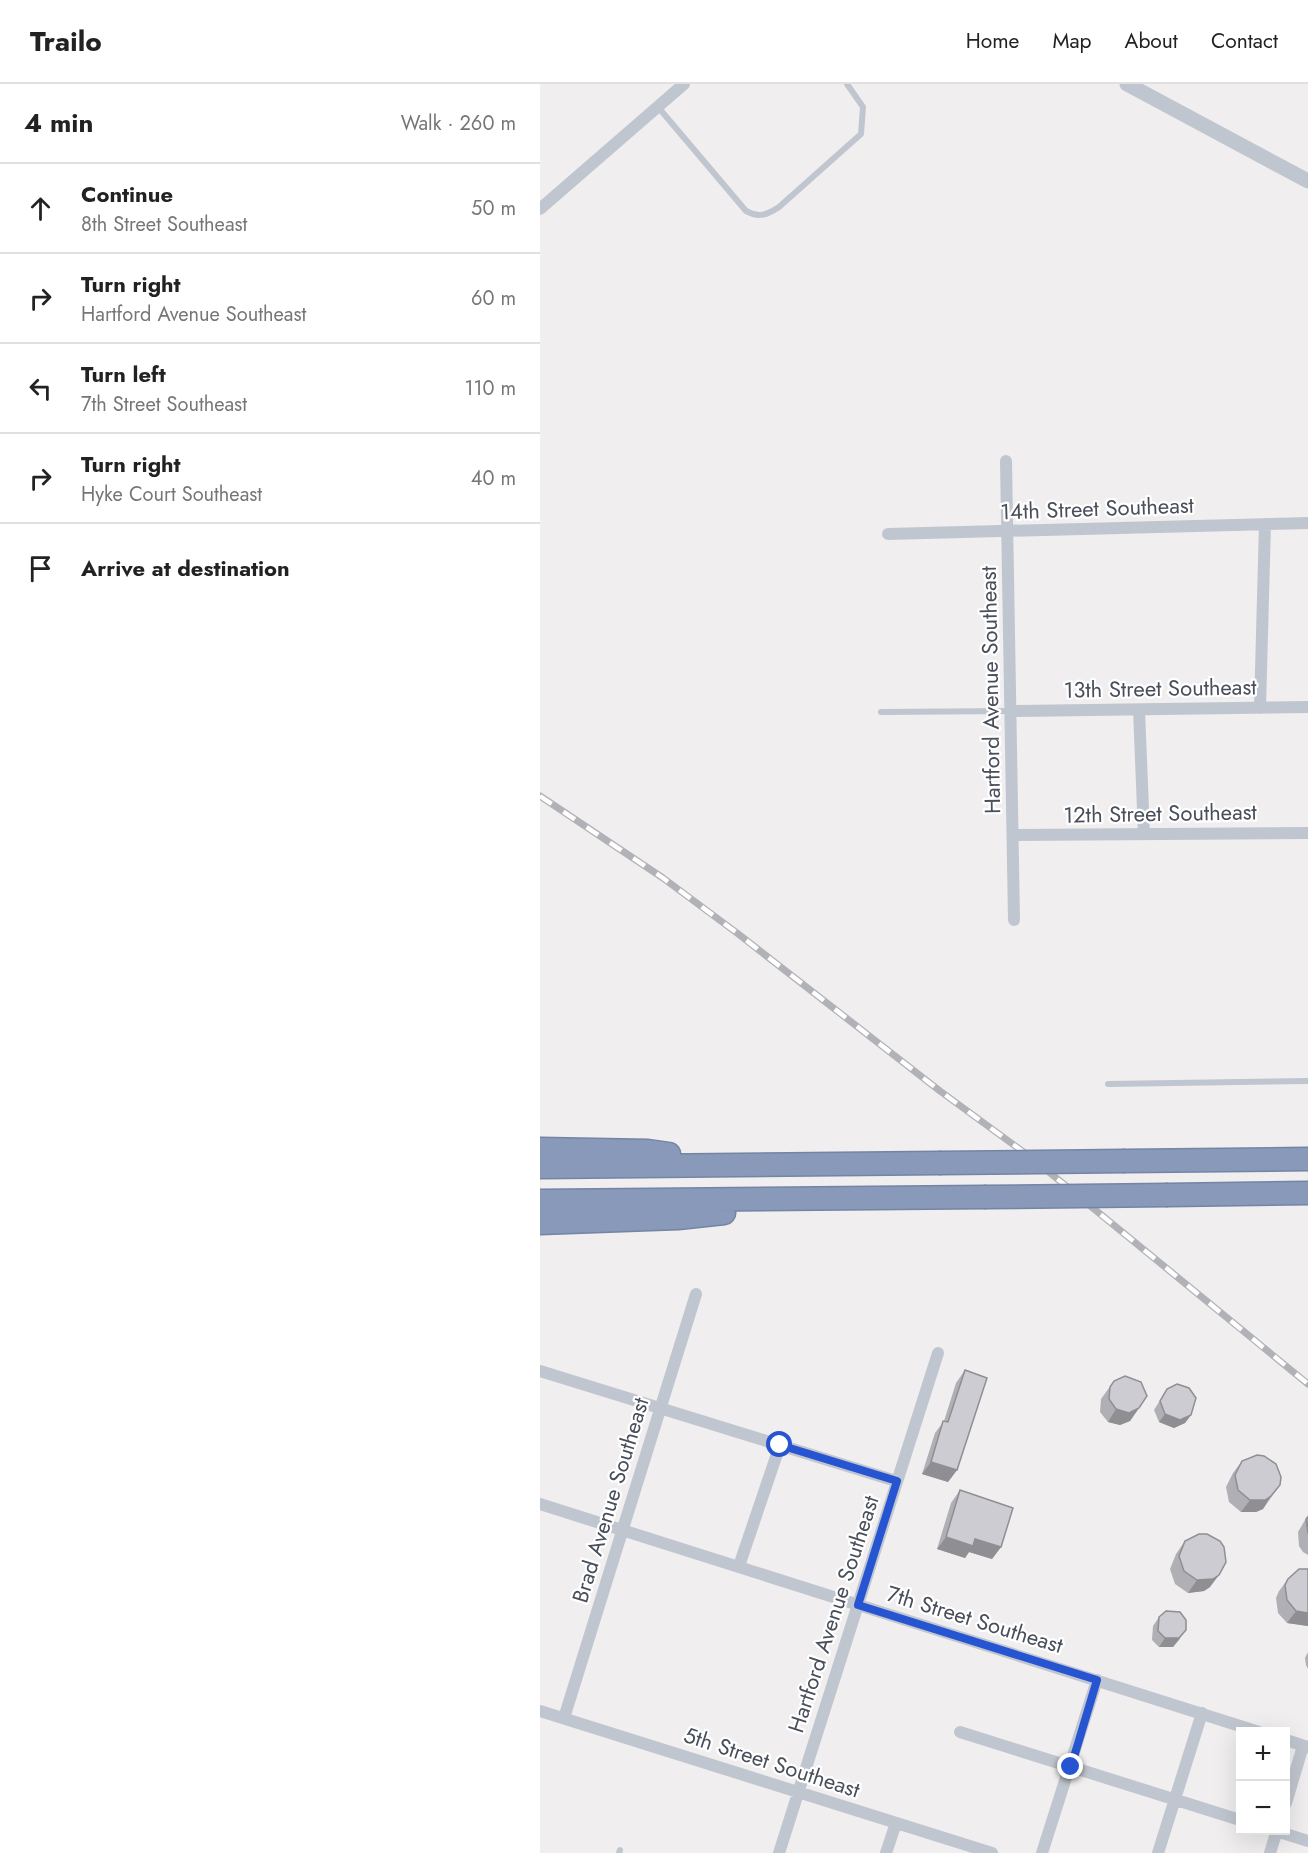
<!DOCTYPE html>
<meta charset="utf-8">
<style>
body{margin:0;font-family:Jost,sans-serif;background:#f6f6f6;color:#222}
.controls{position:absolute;right:18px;bottom:18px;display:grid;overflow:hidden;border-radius:0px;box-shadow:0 6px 24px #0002}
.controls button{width:54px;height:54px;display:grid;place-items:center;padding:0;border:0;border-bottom:2px solid #e0e0e0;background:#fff;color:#222;font:30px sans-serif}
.stop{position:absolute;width:18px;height:18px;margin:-14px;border:4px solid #2755d1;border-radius:50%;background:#fff}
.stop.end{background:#2755d1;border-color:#fff;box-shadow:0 2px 6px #0008}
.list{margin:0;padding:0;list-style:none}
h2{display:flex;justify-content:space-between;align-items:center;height:78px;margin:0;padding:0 24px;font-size:26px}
h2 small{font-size:20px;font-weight:400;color:#767676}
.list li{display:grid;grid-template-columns:39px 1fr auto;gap:18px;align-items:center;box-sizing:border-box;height:90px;padding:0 24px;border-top:2px solid #e0e0e0}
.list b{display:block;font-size:22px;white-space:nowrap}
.list p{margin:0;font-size:20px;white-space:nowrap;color:#767676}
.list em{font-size:20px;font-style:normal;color:#767676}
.icon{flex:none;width:33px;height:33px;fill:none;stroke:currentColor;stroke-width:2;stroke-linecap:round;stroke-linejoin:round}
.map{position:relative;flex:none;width:768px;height:1769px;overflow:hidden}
header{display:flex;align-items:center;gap:36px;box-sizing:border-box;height:84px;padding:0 30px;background:#fff;border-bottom:2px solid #e0e0e0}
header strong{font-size:28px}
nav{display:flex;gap:33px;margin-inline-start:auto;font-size:21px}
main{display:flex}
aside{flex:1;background:#fff}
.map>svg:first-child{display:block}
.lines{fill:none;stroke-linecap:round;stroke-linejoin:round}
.motorway-casing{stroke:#7484a5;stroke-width:25}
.service{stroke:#c0c6cf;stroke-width:6}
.minor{stroke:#c0c6cf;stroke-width:12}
.tertiary{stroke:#c0c6cf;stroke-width:15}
.motorway{stroke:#8999b9;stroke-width:22}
.rail-casing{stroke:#b1b2b8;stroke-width:7}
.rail{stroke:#fff;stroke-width:4.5;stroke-dasharray:14;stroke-linecap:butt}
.motorway-bridge-casing{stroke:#7484a5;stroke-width:25;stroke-linecap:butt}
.motorway-bridge{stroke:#8999b9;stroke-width:22}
.wall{fill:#afafb5}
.shaded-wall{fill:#8f8f93}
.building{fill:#ccccd2;stroke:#8f8f93;stroke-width:1.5}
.route{stroke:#2755d1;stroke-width:8}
.labels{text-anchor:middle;stroke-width:4.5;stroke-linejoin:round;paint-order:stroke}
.street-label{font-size:22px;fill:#484e5a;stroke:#fff}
</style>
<header>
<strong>Trailo</strong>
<nav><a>Home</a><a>Map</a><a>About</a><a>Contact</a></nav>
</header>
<main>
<aside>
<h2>4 min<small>Walk · 260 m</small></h2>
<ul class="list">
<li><svg class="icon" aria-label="ahead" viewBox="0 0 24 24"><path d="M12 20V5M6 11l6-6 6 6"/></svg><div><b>Continue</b><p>8th Street Southeast</p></div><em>50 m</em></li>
<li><svg class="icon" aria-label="right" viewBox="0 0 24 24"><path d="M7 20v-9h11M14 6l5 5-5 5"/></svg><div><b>Turn right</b><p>Hartford Avenue Southeast</p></div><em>60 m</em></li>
<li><svg class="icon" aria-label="left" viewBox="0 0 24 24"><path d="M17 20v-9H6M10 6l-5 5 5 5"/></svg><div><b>Turn left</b><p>7th Street Southeast</p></div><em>110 m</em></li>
<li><svg class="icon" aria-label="right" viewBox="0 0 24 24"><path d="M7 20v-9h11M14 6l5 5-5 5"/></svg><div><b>Turn right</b><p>Hyke Court Southeast</p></div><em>40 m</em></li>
<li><svg class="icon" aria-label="arrive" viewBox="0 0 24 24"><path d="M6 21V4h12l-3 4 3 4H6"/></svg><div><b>Arrive at destination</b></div></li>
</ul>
</aside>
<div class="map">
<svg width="768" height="1769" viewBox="0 0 768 1769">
<rect width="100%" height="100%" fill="#f0eeee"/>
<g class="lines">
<defs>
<path id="motorway" d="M0,1065L108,1067L129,1070
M585,1077L768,1075
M0,1083L399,1079
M628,1111L768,1109
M0,1117L444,1113
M0,1139L138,1134L184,1129"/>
</defs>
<use href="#motorway" class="motorway-casing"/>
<path class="service" d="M118,23L206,127C219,134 227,131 239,123L321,50L323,23L307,0
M341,628L471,627
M568,1000L768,997
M79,1769L80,1766"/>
<path class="minor" d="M0,125L144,0
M466,377L474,836
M348,450L768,439
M720,624L725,440
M599,626L604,750
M471,627L768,623
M473,751L768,749
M0,1287L356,1397
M0,1420L719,1648
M199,1482L240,1361
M0,1627L452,1769
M24,1634L156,1210
M420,1648L700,1736
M746,1656L768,1663
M746,1719L763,1662
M733,1746L768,1757
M239,1769L398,1269
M346,1769L356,1739
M502,1769L557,1596
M618,1769L662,1629
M730,1769L737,1746"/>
<path class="tertiary" d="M587,0L768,97"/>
<use href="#motorway" class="motorway"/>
<defs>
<path id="rail" d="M0,712L123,794L197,849L400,1007L493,1075L768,1300"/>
</defs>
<use href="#rail" class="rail-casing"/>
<use href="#rail" class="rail"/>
<defs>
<path id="motorway-bridge" d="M399,1079L585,1077
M444,1113L628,1111"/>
</defs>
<use href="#motorway-bridge" class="motorway-bridge-casing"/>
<use href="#motorway-bridge" class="motorway-bridge"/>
</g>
<path class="wall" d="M425,1286L417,1386L408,1398L382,1390L395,1349L404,1337L416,1299Z
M574,1297L599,1324L590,1337L580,1341L568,1338L560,1328L561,1315Z
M627,1305L651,1331L645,1339L634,1344L619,1338L614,1326Z
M702,1377L740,1401L723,1425L716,1428H701L689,1418L686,1403L693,1389Z
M420,1406L461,1463L452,1475L429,1468L425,1474L397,1465L411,1419Z
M768,1431V1471L763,1468L759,1462L758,1448Z
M645,1457L670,1503L664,1507L648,1509L635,1500L630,1485L636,1470Z
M768,1485V1542L747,1539L738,1529L736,1514L739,1507L748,1495Z
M619,1533L640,1555L633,1563H619L612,1556L613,1542Z
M768,1568V1585L766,1581L765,1574Z"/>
<path class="shaded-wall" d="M599,1324L590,1337L580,1341L568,1338L576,1325Z
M625,1330L651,1331L645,1339L634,1344L619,1338Z
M391,1378L417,1386L408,1398L382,1390Z
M731,1412L723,1425L716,1428H701L710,1416Z
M406,1453L435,1455L461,1463L452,1475L429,1468L425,1474L397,1465Z
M679,1491L670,1503L664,1507L648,1509L657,1496Z
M756,1527L768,1529V1542L747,1539Z
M646,1546L633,1563H619L625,1554Z"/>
<path class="building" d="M425,1286L447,1294L417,1386L391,1378L403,1337L408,1338Z
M585,1292L601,1298L607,1312L599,1324L589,1329L576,1325L569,1315L570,1303L574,1297Z
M637,1300L649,1304L656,1314L651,1331L640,1336L625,1330L620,1317L627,1305Z
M717,1371L724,1372L736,1380L741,1393L740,1401L731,1412L725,1416H710L698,1406L695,1391L702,1377Z
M420,1406L473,1424L461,1463L435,1455L433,1462L406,1453Z
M768,1433V1450L766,1435Z
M659,1450H667L680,1457L684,1463L686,1478L679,1491L673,1495L657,1496L644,1487L639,1472L645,1457Z
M759,1485H768V1529L756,1527L747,1516L745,1501L748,1495Z
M626,1527L640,1528L646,1536V1546L639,1554H625L618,1547L619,1533Z"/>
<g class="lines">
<path class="route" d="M240,1361L357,1397L318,1521L557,1596L531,1683"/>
</g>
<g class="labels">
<g class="street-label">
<text transform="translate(557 424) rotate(-2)" y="8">14th Street Southeast</text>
<text transform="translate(620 604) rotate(-1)" y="8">13th Street Southeast</text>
<text transform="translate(450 606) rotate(-91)" y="8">Hartford Avenue Southeast</text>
<text transform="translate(620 729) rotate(-1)" y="8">12th Street Southeast</text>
<text transform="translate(70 1416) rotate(-73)" y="8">Brad Avenue Southeast</text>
<text transform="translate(293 1530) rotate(-72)" y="8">Hartford Avenue Southeast</text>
<text transform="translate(435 1535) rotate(17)" y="8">7th Street Southeast</text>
<text transform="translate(232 1678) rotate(18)" y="8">5th Street Southeast</text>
</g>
</g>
</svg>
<div class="controls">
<button>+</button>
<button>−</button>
</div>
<div class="stop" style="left:240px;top:1361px"></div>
<div class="stop end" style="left:531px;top:1683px"></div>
</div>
</main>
